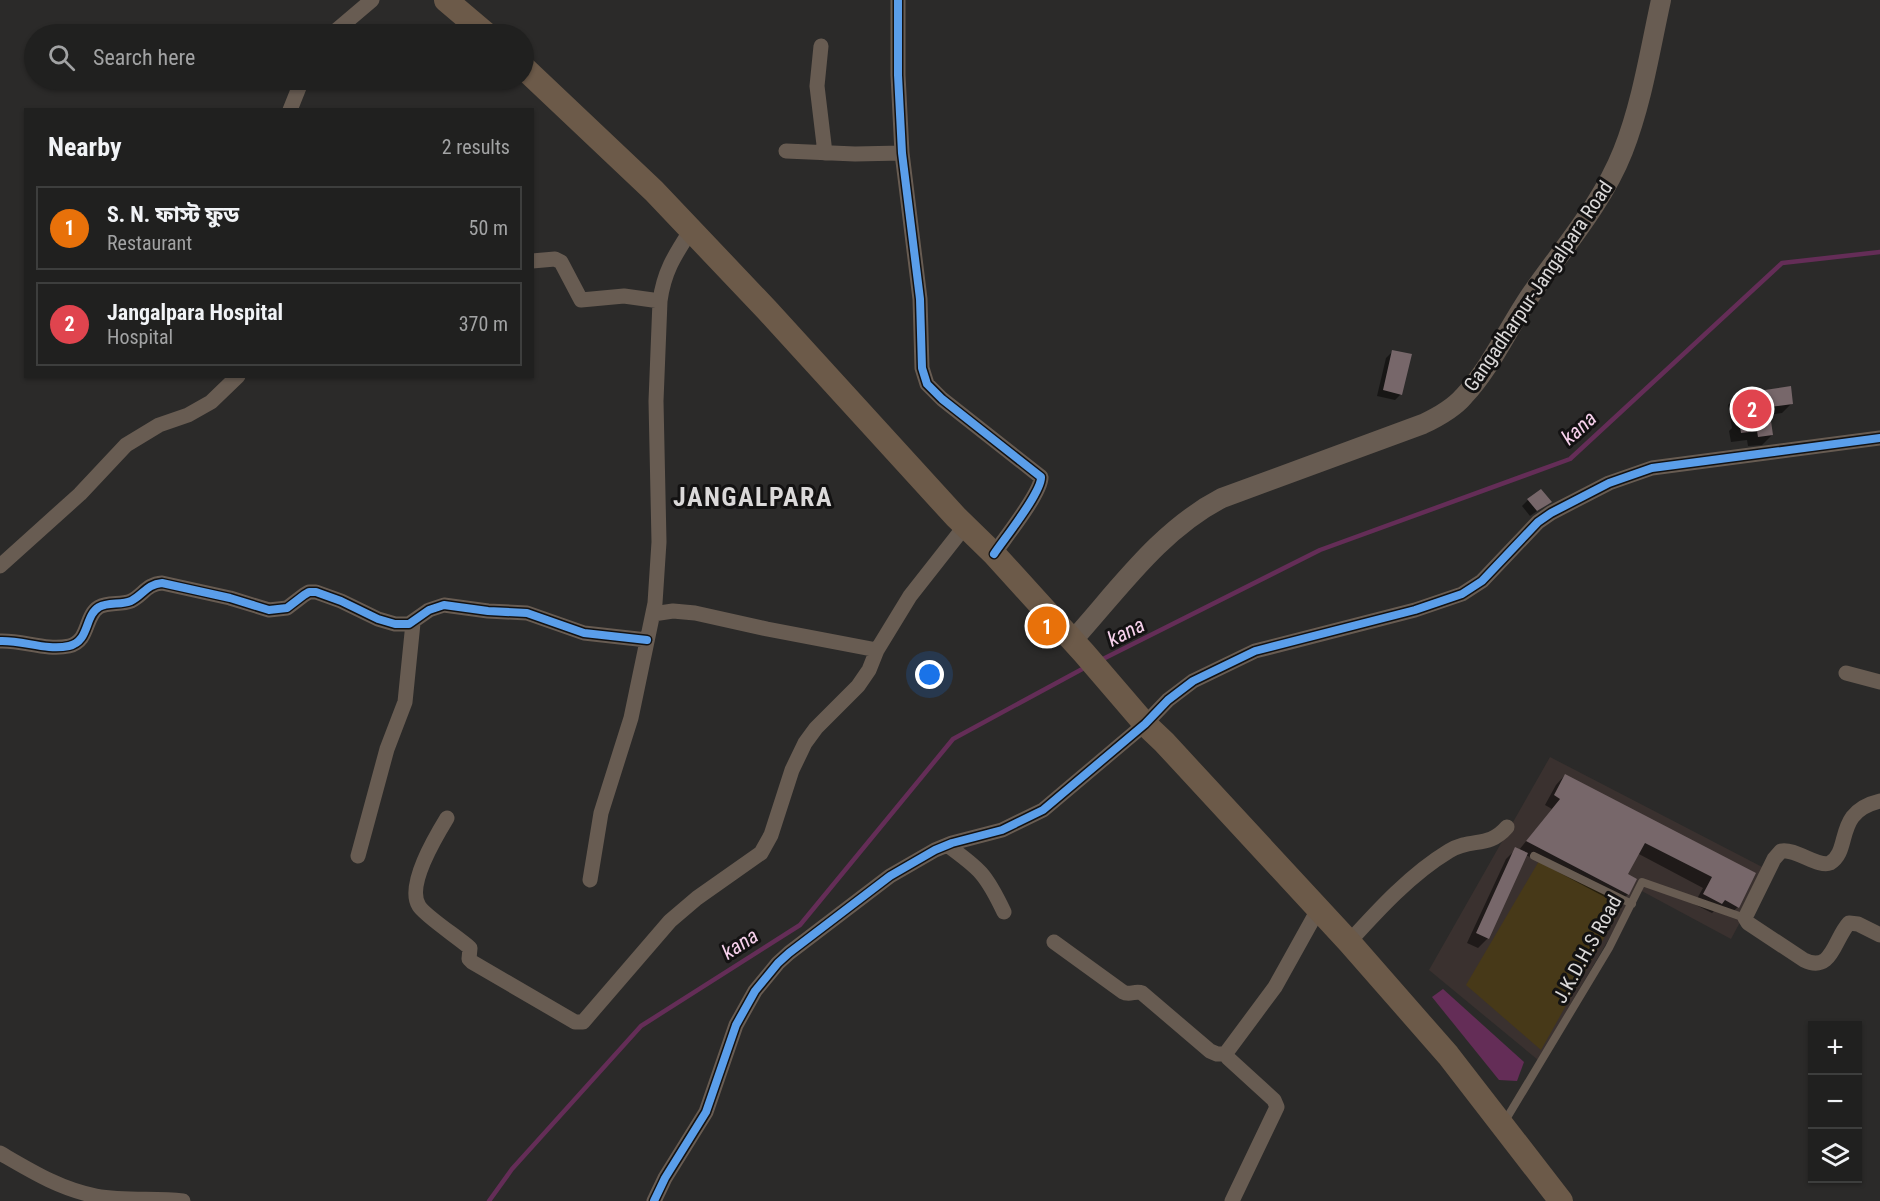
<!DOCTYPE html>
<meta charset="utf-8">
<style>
body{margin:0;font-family:"Roboto Condensed","Noto Sans Bengali",sans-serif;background:#2d2d2c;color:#f1f3f6}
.controls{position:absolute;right:18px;bottom:18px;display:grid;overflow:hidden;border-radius:0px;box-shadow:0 2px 4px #0004}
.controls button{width:54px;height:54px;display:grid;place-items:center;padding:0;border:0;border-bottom:2px solid #3d3e3d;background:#20201f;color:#f1f3f6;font:30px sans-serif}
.you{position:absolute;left:930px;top:675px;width:21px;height:21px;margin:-15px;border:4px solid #fff;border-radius:50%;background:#1a73e8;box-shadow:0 0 0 9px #1a73e833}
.badge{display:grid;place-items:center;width:39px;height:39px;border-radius:50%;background:#bca0f2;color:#fff;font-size:20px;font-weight:700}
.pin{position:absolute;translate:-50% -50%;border:3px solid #fff;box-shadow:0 2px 6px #0006}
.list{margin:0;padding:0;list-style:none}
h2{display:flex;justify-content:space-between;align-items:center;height:78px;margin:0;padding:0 24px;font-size:26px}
h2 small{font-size:20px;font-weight:400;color:#a2a3a4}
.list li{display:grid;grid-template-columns:39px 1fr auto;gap:18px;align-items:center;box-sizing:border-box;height:84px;margin:0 12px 12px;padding:0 12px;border:2px solid #3d3e3d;border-radius:0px}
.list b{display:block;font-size:22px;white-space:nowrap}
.list p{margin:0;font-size:20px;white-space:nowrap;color:#a2a3a4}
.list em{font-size:20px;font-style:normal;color:#a2a3a4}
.icon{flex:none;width:33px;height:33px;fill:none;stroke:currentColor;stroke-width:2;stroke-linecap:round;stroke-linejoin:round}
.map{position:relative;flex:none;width:1880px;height:1201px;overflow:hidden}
.search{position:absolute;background:#20201f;box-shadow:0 2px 4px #0004;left:24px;top:24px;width:510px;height:66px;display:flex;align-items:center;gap:15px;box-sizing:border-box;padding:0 21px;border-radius:33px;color:#a2a3a4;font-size:22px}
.panel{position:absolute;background:#20201f;box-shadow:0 2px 4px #0004;left:24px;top:108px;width:510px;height:270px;border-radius:0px}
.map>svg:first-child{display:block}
.built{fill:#3a312f}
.green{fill:#473918}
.water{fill:#642d57}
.shadow{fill:#0007}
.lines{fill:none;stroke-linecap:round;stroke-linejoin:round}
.stream{stroke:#642d57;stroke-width:4.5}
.building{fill:#77676a}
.service{stroke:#685c52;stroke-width:8}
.minor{stroke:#685c52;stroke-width:15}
.tertiary{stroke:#685c52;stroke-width:20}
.primary{stroke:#6c5a49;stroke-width:24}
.cycleway-casing{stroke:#131212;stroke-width:11}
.cycleway{stroke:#5a9eea;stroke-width:8}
.labels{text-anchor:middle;stroke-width:6;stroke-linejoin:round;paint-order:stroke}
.street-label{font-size:20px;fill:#dbd9d9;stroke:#131212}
.water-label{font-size:21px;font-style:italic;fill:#f7d1ec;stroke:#131212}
.district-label{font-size:26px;font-weight:bold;letter-spacing:1.5px;fill:#dbd9d9;stroke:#131212}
</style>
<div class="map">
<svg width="1880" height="1201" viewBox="0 0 1880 1201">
<rect width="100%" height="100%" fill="#2b2a29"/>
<path class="built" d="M1550,757L1768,870L1731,939L1638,889L1538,1060L1429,970Z"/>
<path class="green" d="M1539,861L1623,904L1541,1050L1466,985Z"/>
<path class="water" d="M1443,989L1524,1062L1517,1081L1499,1080L1432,997Z"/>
<path class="shadow" d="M1393,351L1401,394L1395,400L1377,396L1386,358Z
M1738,395L1792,403L1782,413L1769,415L1772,435L1762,445L1748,446L1747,440L1731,442L1729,431L1732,428L1728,405Z
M1528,500L1550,502L1530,516L1522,506Z
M1565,775L1754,874L1738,907L1728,916L1715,910L1712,913L1694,904L1703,888L1637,853L1626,875L1628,894L1618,904L1526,855L1488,938L1478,948L1467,943L1506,859L1516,849L1519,850L1552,809L1545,805L1556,785Z"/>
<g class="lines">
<path class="stream" d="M1099,661L1320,550L1570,459L1782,263L1880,252
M489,1201L512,1169L641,1026L800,925L953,739L1086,667"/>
</g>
<path class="building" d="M1392,350L1412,354L1402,395L1383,390Z
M1791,386L1793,404L1769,407L1773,435L1758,437L1757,431L1741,433L1739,419H1741L1738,394Z
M1541,489L1552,502L1537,511L1527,499Z
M1565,774L1756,873L1739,908L1725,900L1722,904L1703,894L1712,877L1645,843L1628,874L1637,879L1629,895L1526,841L1560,799L1554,795Z
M1515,847L1528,853L1489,939L1476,933Z"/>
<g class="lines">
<path class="service" d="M1534,856L1632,904
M1505,1121L1609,948L1642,882L1745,918"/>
<path class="minor" d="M898,0V75L902,153L920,299L922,368L927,384L942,399L1041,477C1042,492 1004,539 994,554
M332,34L372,0
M821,46L817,86L825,153
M290,110L302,80
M786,151L855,154L902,153
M532,261L555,259L561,262L581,300L624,296L660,301
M0,566L80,494L126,445L159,425L188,415L211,402L238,376
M653,614L673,611L695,613L767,629L877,650L910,596L965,526
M0,641C23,640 46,651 69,646C90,641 84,616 99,607C108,602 121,605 131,601C143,595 147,584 162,583L230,598L269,610L287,608L304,595L309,592H316L341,601L378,619L395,624H409L429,610L444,605L488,611L527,613L584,633L647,640
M1846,673L1880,682
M1880,801C1833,812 1852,850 1830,863C1819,868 1795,848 1781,851L1774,859L1745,918L1748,923L1804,960C1832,974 1834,939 1849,923L1858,924L1880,935
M447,818C436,836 406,886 419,906C425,916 459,938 470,948L469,959L472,962L575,1022H583L670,921L697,898L761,853L771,835L792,770L805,743L816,728L858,686L869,670L877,650
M947,845C980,869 986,874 1004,912
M358,856L387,749L405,702L413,623
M590,880L601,813L631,718L655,603L659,542L656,401L660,301C664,271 675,255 691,230
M1054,942L1123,992C1130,996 1135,990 1142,993L1210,1051L1217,1054H1226
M1349,942C1379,909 1411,874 1449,851C1472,837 1488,849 1507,827
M0,1153C31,1171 60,1189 96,1196C125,1201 154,1198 183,1201
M654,1201L665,1178L706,1112L736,1025L755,991L778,963L789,953L890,876L935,850L952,843L1002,830L1043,810L1145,724L1168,700L1193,681L1255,651L1415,610L1462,594L1482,581L1538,522L1551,513L1609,483L1652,468L1880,438
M1232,1201L1277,1107L1274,1100L1228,1058L1226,1053L1275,987L1319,908"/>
<path class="tertiary" d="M1073,640C1119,589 1160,530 1222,498L1423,424C1438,417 1453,409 1464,396C1492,366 1509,326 1532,293C1564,247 1602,204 1623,151C1642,103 1650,50 1661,0"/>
<path class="primary" d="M446,0L486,34
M524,68L654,191L767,310L956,517L994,554L1084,653L1145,724L1164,742L1349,942L1448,1055L1561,1201"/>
<defs>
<path id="cycleway" d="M898,0V75L902,153L920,299L922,368L927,384L942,399L1041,477C1042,492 1004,539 994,554
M0,641C23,640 46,651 69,646C90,641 84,616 99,607C108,602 121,605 131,601C143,595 147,584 162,583L230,598L269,610L287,608L304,595L309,592H316L341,601L378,619L395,624H409L429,610L444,605L488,611L527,613L584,633L647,640
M654,1201L665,1178L706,1112L736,1025L755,991L778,963L789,953L890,876L935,850L952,843L1002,830L1043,810L1145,724L1168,700L1193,681L1255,651L1415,610L1462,594L1482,581L1538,522L1551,513L1609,483L1652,468L1880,438"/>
</defs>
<use href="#cycleway" class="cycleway-casing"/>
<use href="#cycleway" class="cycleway"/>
</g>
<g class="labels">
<g class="street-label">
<text transform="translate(1538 286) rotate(-56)" y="7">Gangadharpur-Jangalpara Road</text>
<text transform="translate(1587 949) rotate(-61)" y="7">J.K.D.H.S Road</text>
</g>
<g class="water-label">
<text transform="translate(1579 428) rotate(-42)" y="7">kana</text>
<text transform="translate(1126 632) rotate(-27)" y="7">kana</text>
<text transform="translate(740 944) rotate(-33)" y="7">kana</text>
</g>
<g class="district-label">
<text x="753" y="506">JANGALPARA</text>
</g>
</g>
</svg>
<div class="controls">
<button>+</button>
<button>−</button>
<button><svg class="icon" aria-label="layers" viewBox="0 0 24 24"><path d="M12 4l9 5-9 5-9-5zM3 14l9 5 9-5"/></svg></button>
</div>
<div class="you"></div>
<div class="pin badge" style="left:1047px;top:626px;background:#e8710a">1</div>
<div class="pin badge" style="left:1752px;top:409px;background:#e0444e">2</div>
<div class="search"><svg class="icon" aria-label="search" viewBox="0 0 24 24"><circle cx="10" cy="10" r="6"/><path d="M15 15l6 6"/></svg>Search here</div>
<section class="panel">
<h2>Nearby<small>2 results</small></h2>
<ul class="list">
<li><span class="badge" style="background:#e8710a">1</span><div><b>S. N. ফাস্ট ফুড</b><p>Restaurant</p></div><em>50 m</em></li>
<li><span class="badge" style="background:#e0444e">2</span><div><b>Jangalpara Hospital</b><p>Hospital</p></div><em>370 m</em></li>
</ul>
</section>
</div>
